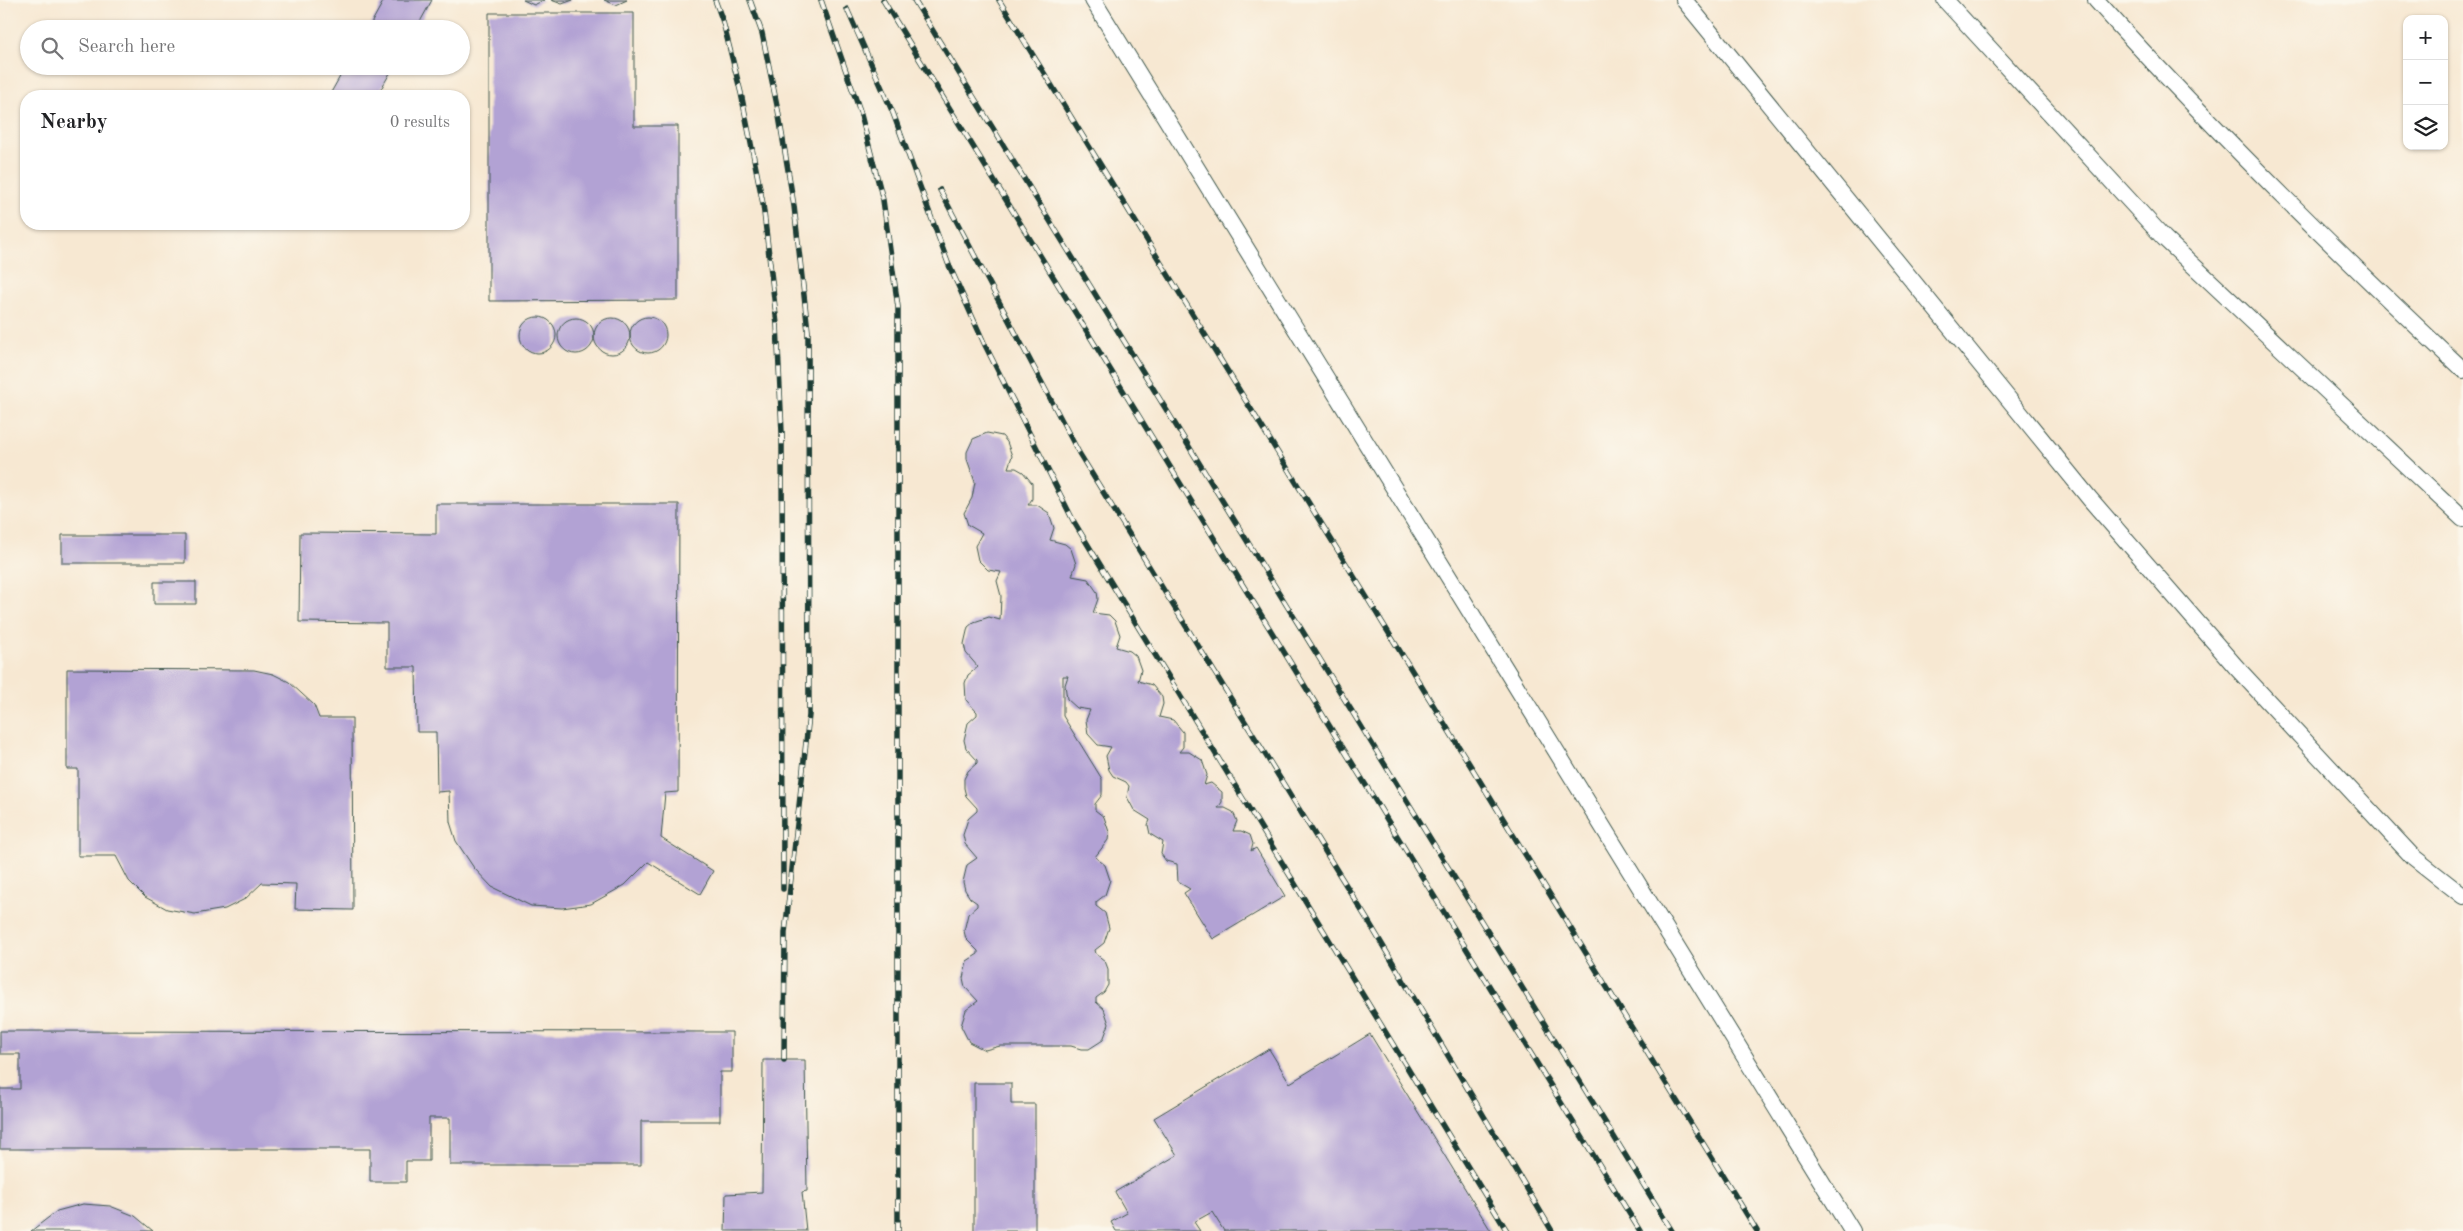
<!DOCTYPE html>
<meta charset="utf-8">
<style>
body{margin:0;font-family:"Old Standard TT",serif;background:#f6f6f6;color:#202124}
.controls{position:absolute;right:15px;top:15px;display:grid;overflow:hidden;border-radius:10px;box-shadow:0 1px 4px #0004}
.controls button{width:45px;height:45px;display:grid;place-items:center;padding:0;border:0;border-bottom:1px solid #e0e0e0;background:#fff;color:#202124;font:25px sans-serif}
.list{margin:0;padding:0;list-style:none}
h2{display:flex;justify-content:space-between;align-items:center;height:65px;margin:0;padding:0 20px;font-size:21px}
h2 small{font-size:16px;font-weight:400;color:#757577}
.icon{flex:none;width:28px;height:28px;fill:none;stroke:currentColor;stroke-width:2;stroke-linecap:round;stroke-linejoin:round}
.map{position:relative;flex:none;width:2463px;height:1231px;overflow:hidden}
.search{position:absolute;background:#fff;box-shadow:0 1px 4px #0004;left:20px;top:20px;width:450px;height:55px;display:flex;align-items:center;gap:12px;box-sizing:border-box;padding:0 18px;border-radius:28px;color:#757577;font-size:19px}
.panel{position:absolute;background:#fff;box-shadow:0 1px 4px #0004;left:20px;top:90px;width:450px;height:140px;border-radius:20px}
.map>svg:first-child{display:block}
.building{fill:#b2a2d4}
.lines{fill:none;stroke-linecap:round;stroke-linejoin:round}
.service-casing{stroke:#3f574c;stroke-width:18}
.service{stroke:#fff;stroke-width:16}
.rail-casing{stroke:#1f3d34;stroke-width:5.5}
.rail{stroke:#fbf7ec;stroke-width:4;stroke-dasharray:11;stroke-linecap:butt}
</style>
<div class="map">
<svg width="2463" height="1231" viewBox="0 0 2463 1231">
<rect width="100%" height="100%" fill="#fbf7ec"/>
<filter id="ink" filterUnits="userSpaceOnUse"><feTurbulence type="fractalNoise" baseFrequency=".02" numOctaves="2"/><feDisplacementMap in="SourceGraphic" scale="10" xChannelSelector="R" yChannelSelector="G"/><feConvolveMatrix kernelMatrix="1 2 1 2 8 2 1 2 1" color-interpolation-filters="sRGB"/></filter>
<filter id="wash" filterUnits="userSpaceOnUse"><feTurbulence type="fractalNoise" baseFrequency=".0096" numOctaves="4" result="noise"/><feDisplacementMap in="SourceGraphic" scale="20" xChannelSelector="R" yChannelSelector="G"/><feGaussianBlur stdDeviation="1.12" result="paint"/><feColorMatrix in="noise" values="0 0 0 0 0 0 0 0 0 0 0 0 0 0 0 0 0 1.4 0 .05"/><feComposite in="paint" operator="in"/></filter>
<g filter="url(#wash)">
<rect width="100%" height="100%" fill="#f7e8d2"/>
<g id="blocks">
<path class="building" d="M384,0H432L416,29H368Z
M523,0H544L534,5Z
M551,0H573L562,4Z
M604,0H627L616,5Z
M489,13H634V126H678V300L489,301Z
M346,66H394L377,96H329Z
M520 335a18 18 0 1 1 36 0a18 18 0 1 1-36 0Z
M630 335a18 18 0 1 1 36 0a18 18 0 1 1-36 0Z
M594 336a18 18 0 1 1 36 0a18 18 0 1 1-36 0Z
M558 336a18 18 0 1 1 36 0a18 18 0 1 1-36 0Z
M987,433L1002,436L1007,442L1012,456L1008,468H1016L1023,472L1032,483V499L1028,505H1037L1049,513L1054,528L1050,540L1065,544L1071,549L1076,564L1072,576L1088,579L1097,592L1098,599L1093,613L1109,615L1115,621L1120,635L1116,647L1130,651L1136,656L1141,670L1138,681L1152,685L1162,697L1163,704L1159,717L1173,720L1183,732V747L1179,752H1189L1202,760L1207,775L1204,785L1211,783L1222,792V802L1218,808H1225L1233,812L1237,821L1233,831H1241L1250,835L1253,844L1251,851L1256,848L1285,896L1213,939L1184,893L1190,889L1178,882L1177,864L1166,861L1161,854L1163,842L1150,834L1148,825L1150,820L1134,810L1127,797L1129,786L1126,782L1113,776L1109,770L1106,756L1111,747L1098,745L1088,734L1086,720L1090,710L1077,708L1067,699L1065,685L1068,676H1063V716L1102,779V795L1095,804V810L1104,817L1109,832L1108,840L1095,857L1105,865L1110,880L1105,895L1096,902V906L1105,913L1109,928L1104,943L1095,950L1096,954L1105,961L1108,969V985L1104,992L1096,998V1002L1104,1009L1109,1024L1103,1040L1089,1049H1081L1071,1046H1000L985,1050L969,1042L961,1026L966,1010L978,1001L965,987L963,978L967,961L978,954V951L966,939L964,931L968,914L977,906V903L970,898L965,890L963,882L967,865L977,858L965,844L963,835L968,819L977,811V808L966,796L964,788V779L968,771L977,763V760L966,748L964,740L968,723L977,715V712L966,700L965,683L968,675L978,667L966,653L964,644L968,627L974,622L989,617L1000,620L1001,596L997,581L1001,572L988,570L978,560L975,546L982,533L968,525L964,513L972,498L975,482L967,459V452L973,439Z
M436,504H679L678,792L665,793L661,838L713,871L700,894L648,862L625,885L591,904L562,908L531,906L492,887L474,868L456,841L450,822L449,791L437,792L436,732H417L416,667H387V623L299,622L300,533L436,534Z
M62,535H185V563H62Z
M154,582H196V604H154Z
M67,669L254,670L273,674L289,682L314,705L319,718H352L353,910L295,909L296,884L262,883L245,899L225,909L195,914L167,909L145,897L129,881L116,856H78V769H67Z
M0,1031L732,1032V1072H720V1121H641V1165H450V1118H429V1161H406V1182H370V1149H0V1089H20V1054H0Z
M1370,1034L1491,1231H1224L1212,1212L1194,1222L1200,1231H1116L1111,1222L1127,1213L1115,1192L1177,1155L1154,1118L1269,1049L1290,1083Z
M763,1060H805L807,1191L802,1192L806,1231H725L726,1194L762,1192Z
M974,1083H1011V1104H1035V1231H974Z
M83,1204L110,1206L135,1216L153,1231H31L57,1211Z"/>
</g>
</g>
<g filter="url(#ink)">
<use href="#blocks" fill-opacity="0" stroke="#3f574c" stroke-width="1"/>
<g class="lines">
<defs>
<path id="service" d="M1093,0L1852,1231
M1684,0L2090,499L2236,667L2412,856L2463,896
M1945,0L2164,238L2463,519
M2096,0C2212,129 2336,251 2463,370"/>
</defs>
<use href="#service" class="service-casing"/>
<use href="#service" class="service"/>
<defs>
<path id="rail" d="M715,0L723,22L741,93L763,204L777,324L782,433L783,889
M750,0L762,33L778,110L794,206L808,331L809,715L785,933L784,1060
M821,0L860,111L883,200L898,307V1231
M883,0L1640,1231
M914,0L1672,1231
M999,0L1757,1231
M847,9L893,113L948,263L985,345L1074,522L1507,1231
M940,190L1079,453L1370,924L1552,1231"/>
</defs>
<use href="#rail" class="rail-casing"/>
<use href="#rail" class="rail"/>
</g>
</g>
</svg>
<div class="controls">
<button>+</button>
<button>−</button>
<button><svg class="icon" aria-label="layers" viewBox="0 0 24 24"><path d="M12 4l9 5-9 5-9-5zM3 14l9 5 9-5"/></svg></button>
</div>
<div class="search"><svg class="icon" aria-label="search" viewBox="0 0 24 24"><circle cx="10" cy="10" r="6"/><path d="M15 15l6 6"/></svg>Search here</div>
<section class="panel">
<h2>Nearby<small>0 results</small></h2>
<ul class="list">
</ul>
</section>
</div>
